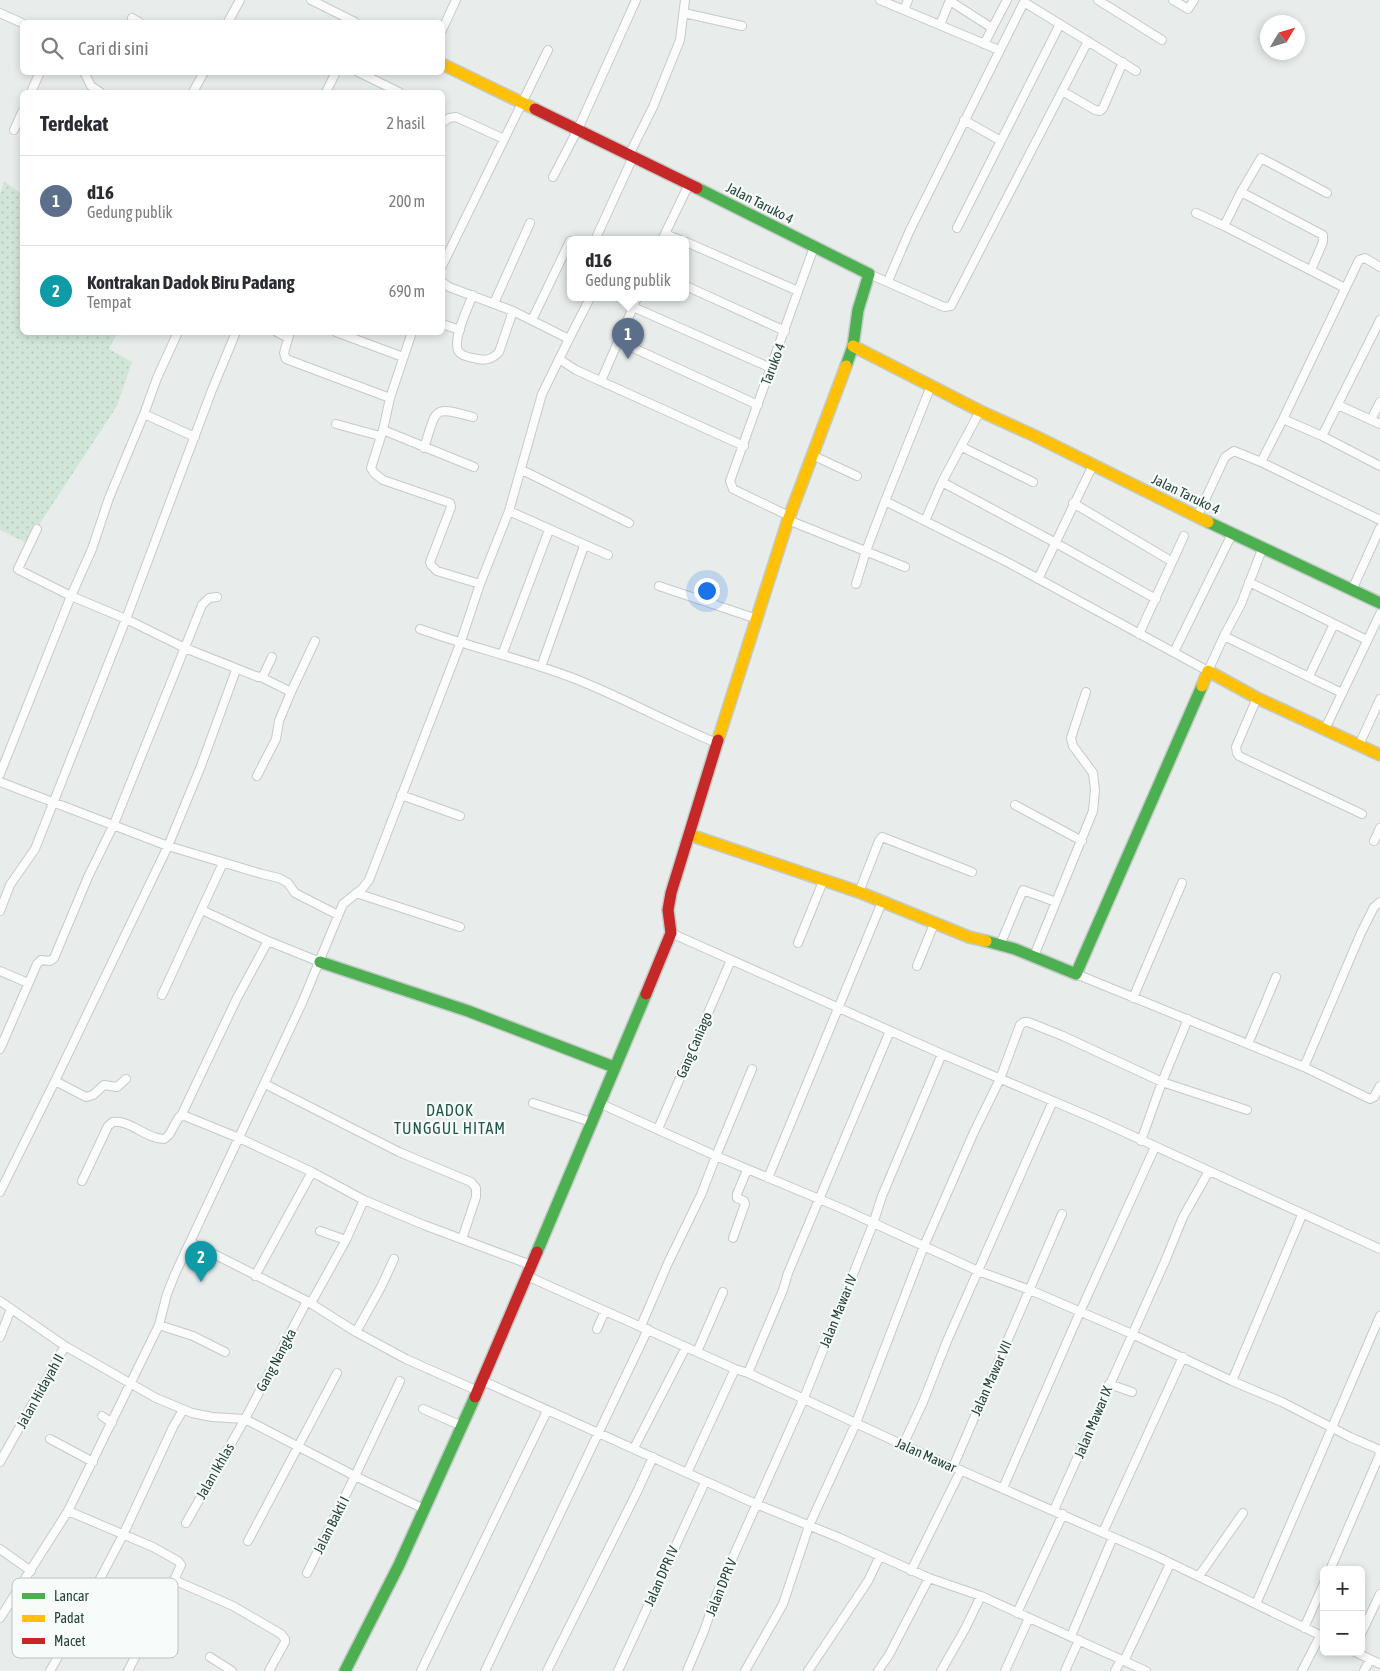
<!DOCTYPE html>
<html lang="id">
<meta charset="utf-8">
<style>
body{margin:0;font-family:"Asap Condensed",sans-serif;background:#f7f7f7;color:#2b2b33}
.controls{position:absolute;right:15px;bottom:15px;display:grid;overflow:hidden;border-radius:8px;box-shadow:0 2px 8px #0003}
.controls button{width:45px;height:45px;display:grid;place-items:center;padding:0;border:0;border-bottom:1px solid #e1e1e2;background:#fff;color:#2b2b33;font:25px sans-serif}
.compass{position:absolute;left:1260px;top:15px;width:45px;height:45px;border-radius:50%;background:#fff;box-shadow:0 2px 8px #0003;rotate:52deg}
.you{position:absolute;left:706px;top:590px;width:18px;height:18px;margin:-12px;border:4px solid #fff;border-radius:50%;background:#1a73e8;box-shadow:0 0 0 8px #1a73e833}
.badge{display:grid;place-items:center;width:32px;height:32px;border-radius:50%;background:#111827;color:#fff;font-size:16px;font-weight:700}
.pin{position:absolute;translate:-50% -41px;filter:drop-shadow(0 1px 2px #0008)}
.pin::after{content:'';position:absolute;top:26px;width:18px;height:15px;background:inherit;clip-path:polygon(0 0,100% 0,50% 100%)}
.popup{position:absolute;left:567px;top:236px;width:122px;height:65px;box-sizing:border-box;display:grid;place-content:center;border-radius:8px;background:#fff;filter:drop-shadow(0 1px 4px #0005);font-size:16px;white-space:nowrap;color:#7c7c81}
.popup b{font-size:19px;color:#2b2b33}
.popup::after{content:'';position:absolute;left:50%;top:100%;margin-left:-10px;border:10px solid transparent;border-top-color:#fff}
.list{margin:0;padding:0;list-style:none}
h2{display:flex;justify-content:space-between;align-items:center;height:65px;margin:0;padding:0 20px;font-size:21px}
h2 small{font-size:16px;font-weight:400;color:#7c7c81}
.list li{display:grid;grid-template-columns:32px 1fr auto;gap:15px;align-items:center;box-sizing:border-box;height:90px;padding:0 20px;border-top:1px solid #e1e1e2}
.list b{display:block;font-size:19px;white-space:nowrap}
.list p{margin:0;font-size:16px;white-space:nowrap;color:#7c7c81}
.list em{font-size:16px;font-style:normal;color:#7c7c81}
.icon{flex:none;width:28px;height:28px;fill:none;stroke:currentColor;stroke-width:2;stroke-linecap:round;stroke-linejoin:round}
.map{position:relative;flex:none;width:1380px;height:1671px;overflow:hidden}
.search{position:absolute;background:#fff;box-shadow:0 2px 8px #0003;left:20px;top:20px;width:425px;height:55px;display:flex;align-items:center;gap:12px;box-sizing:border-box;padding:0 18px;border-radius:8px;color:#7c7c81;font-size:19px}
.panel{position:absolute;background:#fff;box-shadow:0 2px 8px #0003;left:20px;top:90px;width:425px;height:245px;border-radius:8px}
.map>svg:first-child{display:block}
.green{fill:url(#green-dots)}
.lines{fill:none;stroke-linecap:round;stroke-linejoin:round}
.street-casing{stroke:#c5cac8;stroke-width:10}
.fast-casing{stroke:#c3cbc8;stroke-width:14}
.slow-casing{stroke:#c3cbc8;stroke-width:14}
.jam-casing{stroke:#c3cbc8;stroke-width:14}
.street{stroke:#fcfcfc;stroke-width:8}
.fast{stroke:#4caf50;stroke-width:11}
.slow{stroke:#ffc107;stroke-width:11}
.jam{stroke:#c62828;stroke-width:11}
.labels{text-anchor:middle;stroke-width:4.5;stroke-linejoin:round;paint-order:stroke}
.street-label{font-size:14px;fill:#24423a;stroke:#f7fbf9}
.quarter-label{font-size:16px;letter-spacing:1px;fill:#1f5548;stroke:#f7fbf9}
.key{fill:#f7fbf9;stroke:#b8c4c0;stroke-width:1}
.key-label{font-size:14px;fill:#24423a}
</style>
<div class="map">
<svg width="1380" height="1671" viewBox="0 0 1380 1671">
<defs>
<pattern id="green-dots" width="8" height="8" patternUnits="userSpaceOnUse" patternTransform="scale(1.25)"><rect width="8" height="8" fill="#d1e6d8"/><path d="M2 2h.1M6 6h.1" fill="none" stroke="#b3c6ba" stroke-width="1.8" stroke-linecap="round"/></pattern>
</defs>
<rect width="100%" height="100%" fill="#e8edeb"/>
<path class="green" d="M4,181L22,194V332L117,333L109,349L132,362L117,406L27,543L0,530V195Z"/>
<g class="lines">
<defs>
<path id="street" d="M311,0L355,22
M880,0L999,50
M1098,0L1162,40
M1173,0L1188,9L1194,0
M950,1L992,28
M1024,2L1136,71
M904,10L908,0
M0,13L22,23
M684,13L742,26
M132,18L139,22
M228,22L240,0
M940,25L950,0
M442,30L456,0
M984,44L1007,0
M84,72L91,86L100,92
M358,72L399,92
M1062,91L1095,110L1100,111L1103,108L1123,62
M31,92L40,72
M193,92L204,72
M326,92L336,72
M964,120L1001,141
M442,123L449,118L456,117L504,139
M14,130L22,112
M629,155L653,107L680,40L685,0
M553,177L578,129L636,0
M1241,192L1323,235V242L1311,270
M1327,193L1261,158L1241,192L1224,226L1345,288
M1196,213L1224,226
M957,228L1060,24
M665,234L680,240
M595,240L633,157
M662,240L689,184
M686,242L798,291
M442,266L548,50
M869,274L944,307L951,306L1088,41
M888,281L910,230L1025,0
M686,286L785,331
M473,295C468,307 450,344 460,353C464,357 473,358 478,359C487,361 493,359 499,352L513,311
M494,303L530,223
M633,307L771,368
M532,320L570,241
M442,324L460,330
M236,332L212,390L126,619L185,648L258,677L263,676L272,657
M277,332L288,338
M290,332L284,353L286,359L390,398
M336,332L403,357
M412,332L390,398L383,430L371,468L374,473L383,480L450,503L451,507L430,562L431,565L437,571L480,584
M569,339L590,298
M618,341L758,405
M559,359L576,370L744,446
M601,381L637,298
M931,386L885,501L1009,563L1208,671L1224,636
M1338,405L1380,424
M144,414L157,378L178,332
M1283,419L1322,436L1380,320
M1371,420L1380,402
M336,424L380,436
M383,430L474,467
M1322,436L1380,466
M962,447L1033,482
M424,448C437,409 431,405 473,417
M812,455L857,476
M1261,462L1283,419L1359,260L1365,258L1380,267
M522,470L629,523
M942,482L1054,542L1156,599
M1073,503L1171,561
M509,511L608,555
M789,516L733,489L730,481L814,247
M1197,517L1225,457L1234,451L1261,462L1380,520
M788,520L905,567
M925,521L942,482L980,411
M1263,547L1241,604L1224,636L1342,693
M1038,579L1093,465
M1249,582L1367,640
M856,584L866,551L885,501
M659,586L757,619
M1352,590L1380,528
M420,629C470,647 523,659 573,678C622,697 668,723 717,743
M1139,634L1184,536
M1174,652L1232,534
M502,655L549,530
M541,667L584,546
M1309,676L1334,624
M261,677L291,692
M1257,698L1236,747L1237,753L1239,756L1362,814
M1325,729L1380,614
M1359,745L1380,699
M0,774L71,596L92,549L109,498L144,414L195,437
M257,776L276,739L279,721L291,692L315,641
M0,782L168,846L262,874L279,878L288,883L295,893L338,915
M401,795L460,816
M1015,805L1082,841
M1374,841L1380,828
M859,892L879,841L882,837L972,872
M356,893L460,927
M202,910L268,941L320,962
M0,911L10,885L35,849L126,619L71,596L19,570L18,569L37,529
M671,933L942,1054L1100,1121L1380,1249
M798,943L824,879
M1000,945L1023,890L1056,902
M1034,956L1093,811L1095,790L1093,773L1073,746L1071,738L1086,692
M917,966L934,924
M0,971L28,983
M1076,974L1304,1067L1370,1099L1374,1097L1380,1086
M162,995L223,863
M1133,998L1182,883
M1248,1044L1276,977
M0,1049L37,964L41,960L50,961L54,958L88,877L114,824L202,605L209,598L217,597
M1304,1067L1361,933L1374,907L1380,902
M55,1081L86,1097L93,1095L104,1085L117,1087L126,1079
M265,1084L399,1152L471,1182L476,1188V1197L462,1239
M533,1103L591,1122
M599,1103L716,1156L843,1209L978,1271L1030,1290L1132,1334L1232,1381L1282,1402L1350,1437L1380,1450
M181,1116L237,998L268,941
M658,1129L731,960
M1141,1141L1162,1082L1188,1019
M768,1178L882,902
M82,1181L108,1126L113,1122C131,1120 146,1139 164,1139L169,1135L179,1117L185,1116L239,1138L312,1172L364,1200L424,1225L531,1265
M0,1192L55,1081L168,846L201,766L236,670
M320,1231L346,1240
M733,1238L745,1204L744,1201L737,1198V1194L747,1170
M190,1242L307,1301L356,1332L406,1359L478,1391
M255,1276L312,1172
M527,1276L735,1369L748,1373L903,1445L1156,1556L1324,1637
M0,1301L65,1346L156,1398L192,1413L212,1417L245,1419L355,1476L424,1509
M311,1303L346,1240L364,1200
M159,1325L193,1336L225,1352
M641,1326L668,1263L701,1195L716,1156L752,1069
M597,1329L605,1311
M356,1332L381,1287L394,1259
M0,1337L11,1309
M697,1352L723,1292
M748,1373L783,1290L788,1273L890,1031
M483,1381L756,1504L840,1538L929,1578L981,1596L1146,1671
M1232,1381L1302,1215
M1109,1384L1132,1392
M423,1409L462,1426
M102,1416L112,1423
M50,1439L93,1462
M903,1445L923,1402L947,1341L1053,1101
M634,1448L686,1347
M0,1462L65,1346
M953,1467L1062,1214
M687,1473L735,1369
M1003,1488L1080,1312L1155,1147
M1054,1510L1166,1259L1183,1217L1209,1171
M68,1511L153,1547L178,1561L181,1565L174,1580L233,1606L281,1634L285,1639V1642L269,1671
M186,1523L245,1419L307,1301
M1103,1532L1183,1357
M248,1541L337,1373
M0,1549L31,1571
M1330,1570L1380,1454
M911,1571L961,1470
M307,1573L355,1476L400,1381
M1199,1576L1243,1513
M1256,1604L1380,1316
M1017,1613L1063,1514
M0,1618L68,1511L159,1325L167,1294L175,1274L302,1003L343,904L362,889L369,880L460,644L480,584L509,511L542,394L569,339L513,311L449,287L442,282
M1304,1628L1324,1583
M106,1631L80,1617L123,1535L173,1427L183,1410
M1361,1634L1380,1594
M1071,1636L1113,1537
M1355,1652L1380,1664
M210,1657L232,1671
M1124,1661L1170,1564
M50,1671L80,1617
M128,1671L174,1580
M421,1671L547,1411
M485,1671L648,1329
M547,1671L637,1492L653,1457
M618,1671L705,1482
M687,1671L704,1631L717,1593L804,1398L873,1224L882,1196L942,1054
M745,1671L783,1604L809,1526L856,1423L924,1246L974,1132L1000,1079L1020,1025L1024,1022H1028L1063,1036L1162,1082L1247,1110
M808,1671L868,1581L880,1556
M878,1671L889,1655L929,1578
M941,1671L965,1629L981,1596
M1005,1671L1029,1618
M1065,1671L1079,1640
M1115,1671L1121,1660
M1302,1671L1320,1636
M1364,1671L1370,1660"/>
<path id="fast" d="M697,188L869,274L858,310L853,346L846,366
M1208,522L1380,603
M986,941L1015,949L1076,974L1202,686
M320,962L468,1011L614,1067
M537,1252L646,994
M345,1671L399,1565L475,1397"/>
<path id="slow" d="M442,64L535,109
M853,346L980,411L1035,436L1208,522
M1202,686L1208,671L1257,698L1380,755
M718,740L788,520L846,366
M690,835L859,892L969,937L986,941"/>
<path id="jam" d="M535,109L697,188
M646,994L671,933L668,910L671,893L718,740
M475,1397L537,1252"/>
</defs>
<use href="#street" class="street-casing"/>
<use href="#fast" class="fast-casing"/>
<use href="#slow" class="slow-casing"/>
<use href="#jam" class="jam-casing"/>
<use href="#street" class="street"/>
<use href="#fast" class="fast"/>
<use href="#slow" class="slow"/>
<use href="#jam" class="jam"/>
</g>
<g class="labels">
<g class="street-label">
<text transform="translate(760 203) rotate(27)" y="5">Jalan Taruko 4</text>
<text transform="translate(773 364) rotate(-69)" y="5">Taruko 4</text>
<text transform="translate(1186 494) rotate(26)" y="5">Jalan Taruko 4</text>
<text transform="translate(694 1045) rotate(-67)" y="5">Gang Caniago</text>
<text transform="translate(838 1311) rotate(-68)" y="5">Jalan Mawar IV</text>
<text transform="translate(276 1360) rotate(-62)" y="5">Gang Nangka</text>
<text transform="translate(991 1378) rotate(-66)" y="5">Jalan Mawar VII</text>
<text transform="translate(40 1391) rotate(-61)" y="5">Jalan Hidayah II</text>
<text transform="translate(1093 1422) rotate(-67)" y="5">Jalan Mawar IX</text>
<text transform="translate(926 1455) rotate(24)" y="5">Jalan Mawar</text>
<text transform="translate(215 1471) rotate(-60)" y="5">Jalan Ikhlas</text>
<text transform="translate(331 1525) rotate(-63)" y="5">Jalan Bakti I</text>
<text transform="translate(661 1576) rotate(-66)" y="5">Jalan DPR IV</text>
<text transform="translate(721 1587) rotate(-68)" y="5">Jalan DPR V</text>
</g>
<g class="quarter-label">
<text x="450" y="1116">DADOK<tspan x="450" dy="18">TUNGGUL HITAM</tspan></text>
</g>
</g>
<rect x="12" y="1578" width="166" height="80" rx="8" class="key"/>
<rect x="22" y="1593" width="23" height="6" fill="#4caf50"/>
<rect x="22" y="1615" width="23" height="7" fill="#ffc107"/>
<rect x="22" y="1638" width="23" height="6" fill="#c62828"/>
<g class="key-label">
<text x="54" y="1601">Lancar</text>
<text x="54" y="1623">Padat</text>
<text x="54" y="1646">Macet</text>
</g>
</svg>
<div class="controls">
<button>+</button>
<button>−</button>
</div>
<svg class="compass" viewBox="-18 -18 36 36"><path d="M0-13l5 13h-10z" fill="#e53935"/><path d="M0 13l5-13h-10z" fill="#7c7c81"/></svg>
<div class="you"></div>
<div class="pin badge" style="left:628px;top:359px;background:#5c6f8a">1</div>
<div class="popup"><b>d16</b>Gedung publik</div>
<div class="pin badge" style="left:201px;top:1282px;background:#0f9aa8">2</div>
<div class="search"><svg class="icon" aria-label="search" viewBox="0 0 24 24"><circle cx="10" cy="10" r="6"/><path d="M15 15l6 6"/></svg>Cari di sini</div>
<section class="panel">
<h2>Terdekat<small>2 hasil</small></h2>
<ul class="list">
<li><span class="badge" style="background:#5c6f8a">1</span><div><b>d16</b><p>Gedung publik</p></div><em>200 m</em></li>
<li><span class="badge" style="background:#0f9aa8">2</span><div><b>Kontrakan Dadok Biru Padang</b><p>Tempat</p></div><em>690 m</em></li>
</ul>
</section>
</div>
